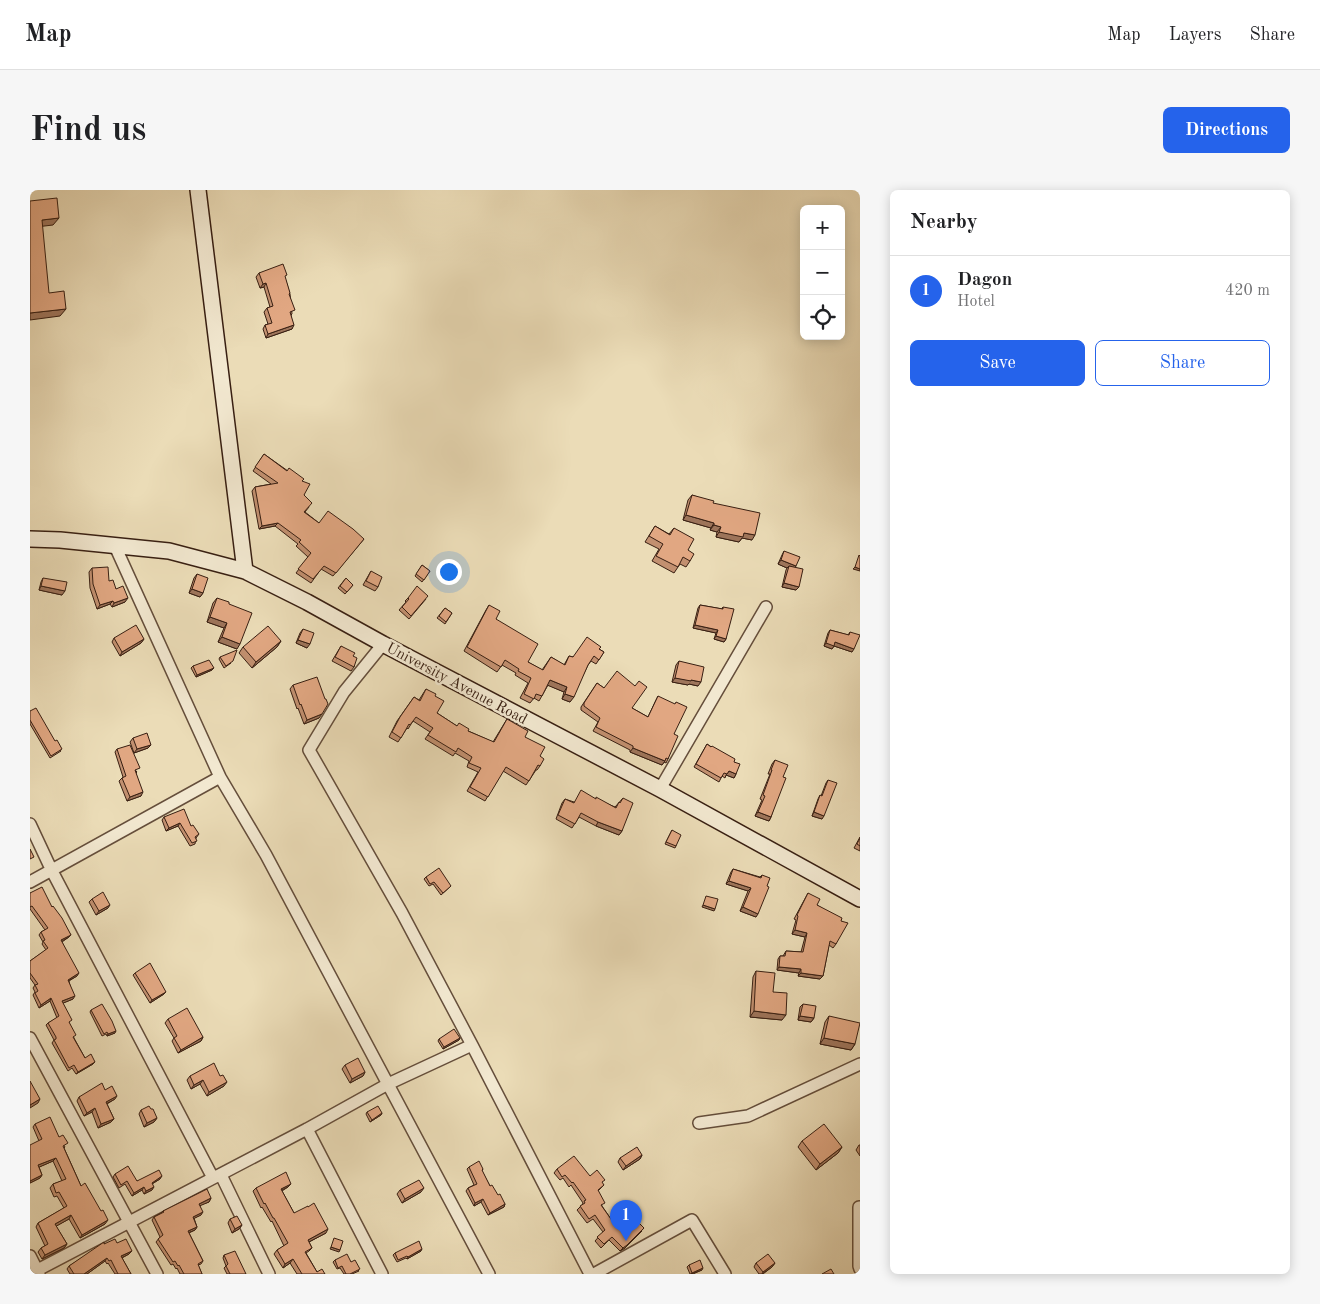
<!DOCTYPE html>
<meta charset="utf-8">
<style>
body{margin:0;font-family:"Old Standard TT",serif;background:#f6f6f6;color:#202124}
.controls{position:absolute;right:15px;top:15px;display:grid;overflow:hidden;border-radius:8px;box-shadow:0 2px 12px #0003}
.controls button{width:45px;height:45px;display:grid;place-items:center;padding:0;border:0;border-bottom:1px solid #e0e0e0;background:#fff;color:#202124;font:25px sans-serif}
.you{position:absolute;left:418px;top:381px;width:18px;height:18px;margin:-12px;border:4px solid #fff;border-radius:50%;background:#1a73e8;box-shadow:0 0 0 8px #1a73e833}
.badge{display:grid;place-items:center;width:32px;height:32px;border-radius:50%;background:#2563eb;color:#fff;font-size:16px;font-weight:700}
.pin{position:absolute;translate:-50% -41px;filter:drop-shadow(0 1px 2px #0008)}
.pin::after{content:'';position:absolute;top:26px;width:18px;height:15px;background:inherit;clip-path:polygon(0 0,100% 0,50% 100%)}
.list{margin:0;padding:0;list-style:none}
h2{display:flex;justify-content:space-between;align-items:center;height:65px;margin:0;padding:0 20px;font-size:21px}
h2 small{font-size:16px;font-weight:400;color:#757577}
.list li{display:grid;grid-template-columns:32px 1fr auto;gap:15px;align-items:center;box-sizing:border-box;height:70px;padding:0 20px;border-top:1px solid #e0e0e0}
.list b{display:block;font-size:19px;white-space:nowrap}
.list p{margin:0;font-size:16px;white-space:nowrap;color:#757577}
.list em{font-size:16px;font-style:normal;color:#757577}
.actions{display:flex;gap:10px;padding:15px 20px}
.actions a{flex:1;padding:11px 0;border:1px solid #2563eb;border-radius:8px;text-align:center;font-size:18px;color:#2563eb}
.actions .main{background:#2563eb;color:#fff}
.icon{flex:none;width:28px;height:28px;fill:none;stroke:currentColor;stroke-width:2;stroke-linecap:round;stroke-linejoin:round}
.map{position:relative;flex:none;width:830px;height:1084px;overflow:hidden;border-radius:8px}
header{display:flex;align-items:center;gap:30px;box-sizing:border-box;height:70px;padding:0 25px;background:#fff;border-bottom:1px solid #e0e0e0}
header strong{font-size:24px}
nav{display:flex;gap:28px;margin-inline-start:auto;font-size:18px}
.intro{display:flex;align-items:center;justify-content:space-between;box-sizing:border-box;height:120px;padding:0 30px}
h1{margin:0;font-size:35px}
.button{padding:12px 22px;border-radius:8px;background:#2563eb;color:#fff;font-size:18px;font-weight:700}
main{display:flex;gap:30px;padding:0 30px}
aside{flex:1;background:#fff;border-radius:8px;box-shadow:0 2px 12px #0003}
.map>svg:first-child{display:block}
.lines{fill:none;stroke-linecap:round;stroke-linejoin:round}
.street-casing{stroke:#654e3b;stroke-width:14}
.secondary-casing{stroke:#381f12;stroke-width:18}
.street{stroke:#f2e8d0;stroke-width:11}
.secondary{stroke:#f2e8d0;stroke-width:15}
.wall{fill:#c29070;stroke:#381f12}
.shaded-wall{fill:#9e755b;stroke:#381f12}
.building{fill:#e1a782;stroke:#381f12}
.labels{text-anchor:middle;stroke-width:5;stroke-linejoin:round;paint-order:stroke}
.street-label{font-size:15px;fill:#381f12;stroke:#f2e8d0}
</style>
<header>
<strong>Map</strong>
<nav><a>Map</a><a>Layers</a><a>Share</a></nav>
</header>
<div class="intro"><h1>Find us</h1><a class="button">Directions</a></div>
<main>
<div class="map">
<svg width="830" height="1084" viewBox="0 0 830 1084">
<rect width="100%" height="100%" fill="#ebdcb7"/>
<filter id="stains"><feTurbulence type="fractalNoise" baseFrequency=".004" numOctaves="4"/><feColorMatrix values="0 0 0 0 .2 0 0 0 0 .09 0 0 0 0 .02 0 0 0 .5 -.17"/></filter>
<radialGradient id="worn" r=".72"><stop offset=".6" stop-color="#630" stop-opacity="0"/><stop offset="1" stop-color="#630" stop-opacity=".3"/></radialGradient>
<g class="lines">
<defs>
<path id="street" d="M85,356L190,587L236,665L459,1084
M353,454L314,502L279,560L372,723L442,855L560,1084
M630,599L736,417
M0,634L22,681L183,988
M0,692L190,587
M0,848L127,1084
M669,933L718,926L830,874
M277,939L352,1084
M191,985L239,1084
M829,1017V1076L830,1079
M0,1066L9,1084
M0,1084L277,939L358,894L442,855
M564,1084L662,1030L695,1084"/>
<path id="secondary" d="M168,0L215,381
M0,349L30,350L139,361L215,381L277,412L353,454L630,599L830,709"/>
</defs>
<use href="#street" class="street-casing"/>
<use href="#secondary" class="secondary-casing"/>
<use href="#street" class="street"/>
<use href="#secondary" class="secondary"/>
</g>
<path class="wall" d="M229,83L255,88L260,104L262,124L261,125L262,139L236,148L233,139L235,135L238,134L234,122L237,118L240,117L234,97L230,98L226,87Z
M234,264L272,291L274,305L279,317L275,322L289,333L334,349L303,386L291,379L281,393L266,383L278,367L266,356L268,354L245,336L229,339L222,301L225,297L241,294L223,281Z
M662,305L683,313L722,350L712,348L709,352L686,347L687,342L680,340L681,338L653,330L658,310Z
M625,336L639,344L644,338L658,360L660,371L656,377L650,374L644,383L622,371L629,359L615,352Z
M754,361L766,376L765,377L766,400L752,397L756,380L757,378L748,374L752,365Z
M392,375L400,381L392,392L385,386Z
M62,378L79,391L86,399L95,412L82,417L80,414L67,419L60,398L59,382Z
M341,381L348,397L345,401L333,395Z
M167,384L173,403L170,407L159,403L164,388Z
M13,388L32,405L9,400L11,392Z
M316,388L323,395L315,404L308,398Z
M187,408L207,459L188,452L194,438L177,432L183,413Z
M378,408L396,409L379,429L369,420L376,412L375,411Z
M459,415L466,429L498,472L512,480L521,467L534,475L539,466L543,467L569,459L574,462L566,474L561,471L558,475L540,512L532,509L534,502L518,495L509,511L504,508L500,513L490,508L498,493L485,485L486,483L472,475L467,482L434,461L456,420Z
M670,415L692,419L693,417L696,449L694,452L684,449L686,443L663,438L668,418Z
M415,418L422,423L415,434L407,428Z
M273,439L277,458L266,453L270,443Z
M800,440L818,445L820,442L822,462L804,456L802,459L794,456L798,443Z
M84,448L114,449L111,453L90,466L82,452Z
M251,451L247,457L222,478L209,463L213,457Z
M311,456L323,466L324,477L321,481L302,471Z
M190,467L201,473L194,478L189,469Z
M649,471L668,496L659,494L658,495L642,492L646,475Z
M163,476L184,478L182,480L166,487L161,478Z
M567,493L574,498L605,496L602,518L618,527L626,510L628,506L644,544L638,569L636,573L634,572L632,575L600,562V560L563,541L568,532L551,520V517Z
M263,495L289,528L274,534L268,518L267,519L260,499Z
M396,499L405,506L407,523L427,536L463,552L477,529L495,547L510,566V576L507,580H506L496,595L473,581L455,611L437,601L448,582L437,577L439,571L425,563L423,566L395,549L400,542L383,531L378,539L377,538L368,552L359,547L367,531L384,507L389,510Z
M0,521L31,561L20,568L0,534Z
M103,548L118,558L104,563L100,552Z
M677,554L704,572L706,584L704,588L696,585L695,588L692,586L689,592L664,577Z
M87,559L107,582L106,583L111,606L97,611L89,591L93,587L85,562Z
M745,570L753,587L741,627L739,631L725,626L732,610L730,609L740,584H738L742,574Z
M798,590L792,629L782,626L788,609L790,605L791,606L796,593Z
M593,608L592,641L589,645L566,636L549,627L542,638L526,629L532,613L535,609L544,612L566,609L585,617Z
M134,627L161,636L169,644L166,648L165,654L160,656L148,636L136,641L132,630Z
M642,640L646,656L645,658L635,654Z
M830,647V661L824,658Z
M703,679L730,687L732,685L726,727L710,721L718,701L696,694L701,682Z
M396,687L421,696L411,705L403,694L399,696L394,689Z
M0,703L22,717L41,745L39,747L32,752L47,786L39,791L43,809L33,813L44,848L55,868L65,872L63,874L46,884L42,878L38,881L22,853L24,850L16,835L18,833L27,828L20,811L9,818L3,805L5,802L3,798L5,795L0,788V771L16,760L12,754L13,752L9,745L11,742L15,740L0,719Z
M778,703L787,715L811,731L806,754L803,758L799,755L793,786L790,789L768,786L769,783L747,780L748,769L750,766H753L756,761L771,762L775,747L762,744L766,730L764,729Z
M62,709L78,718L66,725L59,712Z
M726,781L743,802L752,830L720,827L723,787Z
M105,783L134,804L120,813L103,785Z
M773,814L784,828L781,832L768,830L770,817Z
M61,820L85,843L77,846L76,844L72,846L60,822Z
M799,826L825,854L821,860L790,854L795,832Z
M138,829L173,847L171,851L148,863L142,851L144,848L135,833Z
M430,848L429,850L413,859L408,851L409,849Z
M315,875L335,882L333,886L320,893L312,879Z
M160,886L194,896L177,906L170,894L161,899L157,890Z
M75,900L85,909L77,914L84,929L81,932L68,938L62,922L54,926L47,911L49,907Z
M111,920L127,928L124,932L114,937L109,924Z
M337,922L352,923L351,925L340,932L336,924Z
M5,934L29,947L35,957L34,958L51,996L75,1034L50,1048L39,1029L26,1036L37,1054L34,1058L12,1069L8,1062L11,1058L15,1056L6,1037L8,1033L34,1018L27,1006L24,1007L20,998L23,994L32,991L23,971L9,977L12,985L10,988L0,993L9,951L3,937Z
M772,951L812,957L808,963L786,980L768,957Z
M829,955H830V966L826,960Z
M612,965L610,969L593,980L588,972L590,968Z
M439,977L453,979L452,981L460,996L475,1014L474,1017L458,1025L451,1012L444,1016L436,1001L438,998L444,995L437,979Z
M527,979L560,986L572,993L574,995L568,1001L572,1016L583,1032L597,1036L612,1041L595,1058L590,1061L579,1050L571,1058L565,1051L573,1042L563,1029L557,1033L547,1020L552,1015L553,1013L541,995L539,997L533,988L530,990L524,983Z
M85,984L107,991L130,989L122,994V1000L114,1004L112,1000L102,1006L95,994L89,998L83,987Z
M258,997L252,1001L264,1023L296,1043L279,1052L282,1058L279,1061L276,1063L287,1082L295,1084H267L260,1073L253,1078L244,1064L247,1060L254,1056L242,1031L241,1032L232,1017L231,1018L223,1001L226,998Z
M370,1000L391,1002L372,1013L367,1004Z
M181,1008L179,1012L170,1015L171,1025L164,1028L167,1037L165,1040L159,1043L173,1071L171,1074L168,1075L172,1084H150L147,1078L146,1079L143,1074L141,1075L126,1052L130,1047L122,1030L124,1027L131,1023L133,1021Z
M200,1029L212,1035L209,1039L202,1043L198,1033Z
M87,1053L99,1064L92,1068L101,1084H85L78,1073L77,1074L75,1071L57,1084H40L37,1079L39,1076L74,1054Z
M391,1061L377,1069L376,1068L367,1072L363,1065L365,1063Z
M194,1065L216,1084H197L194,1078L196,1076L193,1068Z
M305,1070L321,1072L329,1081L322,1084H314L310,1078L307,1079L303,1072Z
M726,1073H745L742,1077L733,1084H729L724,1077Z
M659,1075L672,1080L663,1084H660L657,1077Z"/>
<path class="shaded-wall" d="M29,28L23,35L6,37L12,30Z
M236,93L234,97L230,98L233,94Z
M36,119L30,126L0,130V123Z
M264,135L262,139L236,148L238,144Z
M656,325L684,333L681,338L653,330Z
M248,333L245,336L229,339L232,336Z
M684,335L691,337L687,342L680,340Z
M689,342L714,343L725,345L722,350L712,348L709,352L686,347Z
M751,370L766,376L764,380L759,376L757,378L748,374Z
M825,377L830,379V381L823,379Z
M754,393L769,397L766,400L752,397Z
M11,396L35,401L32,405L9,400Z
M162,399L173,403L170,407L159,403Z
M98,408L95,412L82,417L84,413Z
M83,411L80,414L67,419L70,415Z
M180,427L197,433L194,438L177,432Z
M665,435L688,440L686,443L663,438Z
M686,446L696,449L694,452L684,449Z
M192,447L210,454L207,459L188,452Z
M114,449L111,453L90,466L92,462Z
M268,450L280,454L277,458L266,453Z
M251,451L247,457L222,478L226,472Z
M805,452L824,459L822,462L804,456L802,459L794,456L796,453Z
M184,478L182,480L166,487L167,485Z
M645,488L661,490L671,492L668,496L659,494L658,495L642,492Z
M520,490L537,497L534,502L517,495Z
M535,504L544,507L540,512L532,509Z
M292,524L289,528L274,534L277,530Z
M121,555L118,558L104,563L107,559Z
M603,558L635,571L632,575L600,562Z
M699,581L706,584L704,588L696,585Z
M113,602L111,606L97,611L100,607Z
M728,622L741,627L739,631L725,626Z
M784,622L794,626L792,629L782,626Z
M568,632L592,641L589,645L566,636Z
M150,633L148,636L136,641L139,638Z
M699,691L721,698L718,701L696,694Z
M80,715L78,718L66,725L69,721Z
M673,715L685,719L684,721L672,717Z
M713,717L728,724L726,727L710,721Z
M765,740L777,743L775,747L762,744Z
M41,745L39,747L29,753L31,750Z
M749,777L771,779L769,783L747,780Z
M49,783L47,786L36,792L38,790Z
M771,783L793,786L790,789L768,786Z
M136,802L134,804L120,813L122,810Z
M45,806L43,809L31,814L32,811Z
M21,808L20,811L9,818L11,815Z
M724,821L756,825L752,830L720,827Z
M770,826L784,828L781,832L768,830Z
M86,841L85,843L77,846L78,844Z
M173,847L171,851L148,863L151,860Z
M430,848L429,850L413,859L414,857Z
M794,848L825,854L821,860L790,854Z
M65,872L63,874L46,884L48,882Z
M335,882L333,886L320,893L322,889Z
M173,890L170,894L161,899L164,895Z
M197,892L194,896L177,906L179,902Z
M87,906L85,909L74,915L76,912Z
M10,909L8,913L0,918V915Z
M65,918L62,922L54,926L57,923Z
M352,923L351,925L340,932L342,930Z
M127,928L124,932L114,937L117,933Z
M84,929L81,932L68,938L71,934Z
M812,957L808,963L786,980L790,974Z
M612,965L610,969L593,980L596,976Z
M26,968L23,971L5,979L8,975Z
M12,985L10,988L0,993V991Z
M132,986L130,989L120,995L122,993Z
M261,994L258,997L248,1002L251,999Z
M114,997L112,1000L102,1006L104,1003Z
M124,997L122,1000L114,1004L116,1001Z
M394,998L391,1002L372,1013L375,1009Z
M181,1008L179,1012L167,1017L169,1014Z
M453,1009L451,1012L444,1016L445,1013Z
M475,1014L474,1017L458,1025L460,1023Z
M173,1022L171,1025L161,1030L163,1027Z
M41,1025L39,1029L23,1038L25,1034Z
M78,1030L75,1034L50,1048L52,1045Z
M212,1035L209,1039L202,1043L205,1039Z
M167,1037L165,1040L155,1044L158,1041Z
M614,1038L595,1058L590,1061L593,1058Z
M298,1039L296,1043L275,1054L278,1050Z
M37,1054L34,1058L12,1069L15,1065Z
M301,1057L310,1060L309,1062L300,1059Z
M392,1059L391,1061L377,1069L378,1067Z
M102,1061L99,1064L89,1069L91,1066Z
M77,1068L75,1071L57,1084H54Z
M263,1069L260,1073L253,1078L255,1074Z
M745,1073L742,1077L732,1084L733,1082Z
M673,1078L672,1080L661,1084L662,1083Z"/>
<path class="building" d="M27,8L29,28L12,30L19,103L34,101L36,119L0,123V11Z
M253,74L257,85L255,86L260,103L259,104L265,120L260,122L264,135L238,144L235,135L242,133L237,118L243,116L236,93L233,94L229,83Z
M234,264L257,281L259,278L274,289L272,291L280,294L274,305L282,313L274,322L289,333L298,321L323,339L334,349L306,383L294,376L283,389L268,379L281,363L269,352L271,350L248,333L232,336L225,297L248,293L225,277Z
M662,305L684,311L683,313L730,323L725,345L714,343L713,347L689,342L691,337L684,335V333L656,325Z
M625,336L640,345L644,338L664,349L658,360L664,364L660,371L653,367L648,377L626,366L633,354L619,346Z
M754,361L770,367L766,376L751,370Z
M829,365L830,366V379L825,377Z
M392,375L400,381L394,390L386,384Z
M759,376L773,379L769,397L754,393Z
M78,377L79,391L83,390L86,399L93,396L98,408L84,413L83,411L70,415L63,394L62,378Z
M341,381L352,387L348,397L336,391Z
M167,384L178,388L173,403L162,399Z
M13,388L37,392L35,401L11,396Z
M316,388L323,395L317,402L310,396Z
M387,396L398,406L381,426L372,417L379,409L378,408Z
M187,408L199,412V414L222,423L210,454L192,447L197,433L180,427Z
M459,415L470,421L466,429L508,454L498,472L513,480L521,467L535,475L539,466L543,467L557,447L571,457L569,459L574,462L569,470L564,466L558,475L544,507L535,504L537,497L520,490L512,506L506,504L504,509L494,504L501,488L488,481L489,479L475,470L471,477L437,457Z
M670,415L693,419V417L704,419L696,449L686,446L688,440L665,435Z
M415,418L422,423L416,432L409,426Z
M106,435L114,449L92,462L84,448Z
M238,436L251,451L226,472L213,457Z
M273,439L284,443L280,454L268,450Z
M800,440L819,445L820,442L830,445L824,459L805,452L804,456L796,453Z
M311,456L325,463L323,466L327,468L324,477L305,467Z
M207,460L203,471L196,476L190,467Z
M179,470L184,478L167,485L163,476Z
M649,471L674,477L671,492L661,490V491L645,488Z
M587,481L605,496L609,491L617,497L602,518L618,527L628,506L645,514L646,512L657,517L644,544L648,546L638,569L636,568L635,571L603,558V556L566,537L570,528L554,516V513L567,493L574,498Z
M287,487L295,509H296L298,514L292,524L277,530L271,514L270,515L263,495Z
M396,499L406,504L405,506L414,511L407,523L427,536L429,533L439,539L438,541L464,552L477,529L498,541L495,547L515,557L510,566L514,569L510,576L508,575L499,591L476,577L458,607L440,597L451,578L439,573L442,567L428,558L426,562L398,545L403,538L386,527L380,535L379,534L371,548L362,542L370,527L384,507L390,511Z
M6,518L25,551L27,550L32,559L21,566L0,530V521Z
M117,543L121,555L107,559L103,548Z
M677,554L681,557L682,556L705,569L704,572L710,574L706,584L699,581L697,584L694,583L691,588L666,574Z
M100,555L110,578L105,580L113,602L100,607L92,588L96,586L87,559Z
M745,570L758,575L753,587L756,588L741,627L728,622L735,606L733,605L742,580H741Z
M798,590L807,593L794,626L784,622L790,605L792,606Z
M551,600L566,609V607L586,618L589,612L590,613L593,608L603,613L592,641L568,632L551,623L545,634L528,625L535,609L544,613Z
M154,619L161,636L163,635L169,644L165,647L167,651L162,653L150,633L139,638L134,627Z
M642,640L651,645L646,656L636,652Z
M830,648V656L827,654Z
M0,659L4,667L0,669Z
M409,678L421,696L413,703L404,692L400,694L396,687Z
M703,679L731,688L732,685L740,688L737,696L739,697L728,724L713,717L721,698L699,691Z
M12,697L22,717L23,716L32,728L41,745L31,750L49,783L38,790L45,806L32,811L42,830L39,832L46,845L43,847L55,868L61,864L65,872L48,882L44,875L39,878L24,850L26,849V847L18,833L29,826L21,808L11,815L5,803L8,801L5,795L8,794L0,783V771L18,758L13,751L15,750L11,742L18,738L2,716L0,717V703Z
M73,702L80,715L69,721L62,709Z
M778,703L790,709L787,715L812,728L811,731L818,733L806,754L800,751L793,786L771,783V779L749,777L750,766H755L756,761L773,762L777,743L765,740L768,726L767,725Z
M676,706L688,709L685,719L673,715Z
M120,773L136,802L122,810L105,783Z
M726,781L745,783L743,802L757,803L756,825L724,821Z
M72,814L82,831L86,841L78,844L77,842L74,844L61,820Z
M773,814L786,816L784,828L770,826Z
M157,818L173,847L151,860L144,848L147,846L138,829Z
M799,826L830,833L825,854L794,848Z
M424,839L430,848L414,857L409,849Z
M328,868L335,882L322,889L315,875Z
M184,873L190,886L193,885L197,892L179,902L173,890L164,895L160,886Z
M0,891L10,909L0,915Z
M72,893L75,900L82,896L87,906L76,912L84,929L71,934L65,918L57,923L49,907Z
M119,916L121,919H123L127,928L117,933L111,920Z
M348,916L352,923L342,930L337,922Z
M20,927L29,947L33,945L38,953L33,956L51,996L55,993L71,1021L73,1020L78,1030L52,1045L41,1025L25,1034L37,1054L15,1065L11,1058L18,1054L8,1033L37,1016L29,1002L26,1003L23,994L36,989L26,968L8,975L12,985L0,991V955L12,949L5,934Z
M794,934L812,957L790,974L772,951Z
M607,957L612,965L596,976L590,968Z
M544,966L560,986L567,980L575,990L572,992L574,995L568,1000L575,1013L571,1015L583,1032L589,1027L597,1036L604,1028L614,1038L597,1055L593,1058L582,1047L574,1054L567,1047L575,1040L565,1025L559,1029L550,1016L555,1013L554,1011L556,1010L543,992L542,993L535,985L532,987L527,979Z
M449,971L453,979L452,980L460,996L462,995L468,1005L470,1004L475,1014L460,1023L453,1009L445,1013L438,998L447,994L439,977Z
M98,976L107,991L129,980L132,986L122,993L124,997L116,1001L114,997L104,1003L97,991L91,995L85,984Z
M256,982L261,994L251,999L264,1023L278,1016V1017L284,1013L298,1039L278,1050L282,1058L275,1062L287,1082L292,1079L295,1084H272L263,1069L255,1074L247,1060L258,1053L244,1028H243L235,1013L234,1014L226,998Z
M389,990L394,998L375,1009L370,1000Z
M177,999L181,1008L169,1014L173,1022L163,1027L167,1037L158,1041L173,1071L168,1074L172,1084H154L149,1075L148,1076L145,1071L143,1072L128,1049L133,1045L124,1027L134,1022L133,1021Z
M207,1026L212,1035L205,1039L200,1029Z
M304,1048L313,1051L310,1060L301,1057Z
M85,1049L87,1053L96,1049L102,1061L91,1066L101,1084H88L81,1070L79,1071L77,1068L54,1084H44L39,1076L74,1052V1054Z
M389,1051L392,1059L378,1067L377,1066L368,1070L365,1063Z
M205,1061L216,1084H200L196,1076L198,1074L194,1065Z
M317,1064L321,1072L325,1070L330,1079L320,1084H316L312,1076L308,1078L305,1070Z
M738,1064L745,1073L733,1082L726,1073Z
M670,1070L673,1078L662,1083L659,1075Z
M801,1079L804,1084H792Z"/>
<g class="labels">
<g class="street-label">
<text transform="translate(427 493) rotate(28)" y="5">University Avenue Road</text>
</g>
</g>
<rect width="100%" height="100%" filter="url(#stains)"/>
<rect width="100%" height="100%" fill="url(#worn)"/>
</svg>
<div class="controls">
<button>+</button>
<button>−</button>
<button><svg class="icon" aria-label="locate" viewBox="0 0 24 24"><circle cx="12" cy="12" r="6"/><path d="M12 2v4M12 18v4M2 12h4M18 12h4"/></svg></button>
</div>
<div class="you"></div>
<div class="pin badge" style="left:596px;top:1051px">1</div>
</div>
<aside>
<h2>Nearby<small></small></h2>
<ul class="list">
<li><span class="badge">1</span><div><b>Dagon</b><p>Hotel</p></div><em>420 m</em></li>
</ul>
<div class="actions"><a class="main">Save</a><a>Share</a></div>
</aside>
</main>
